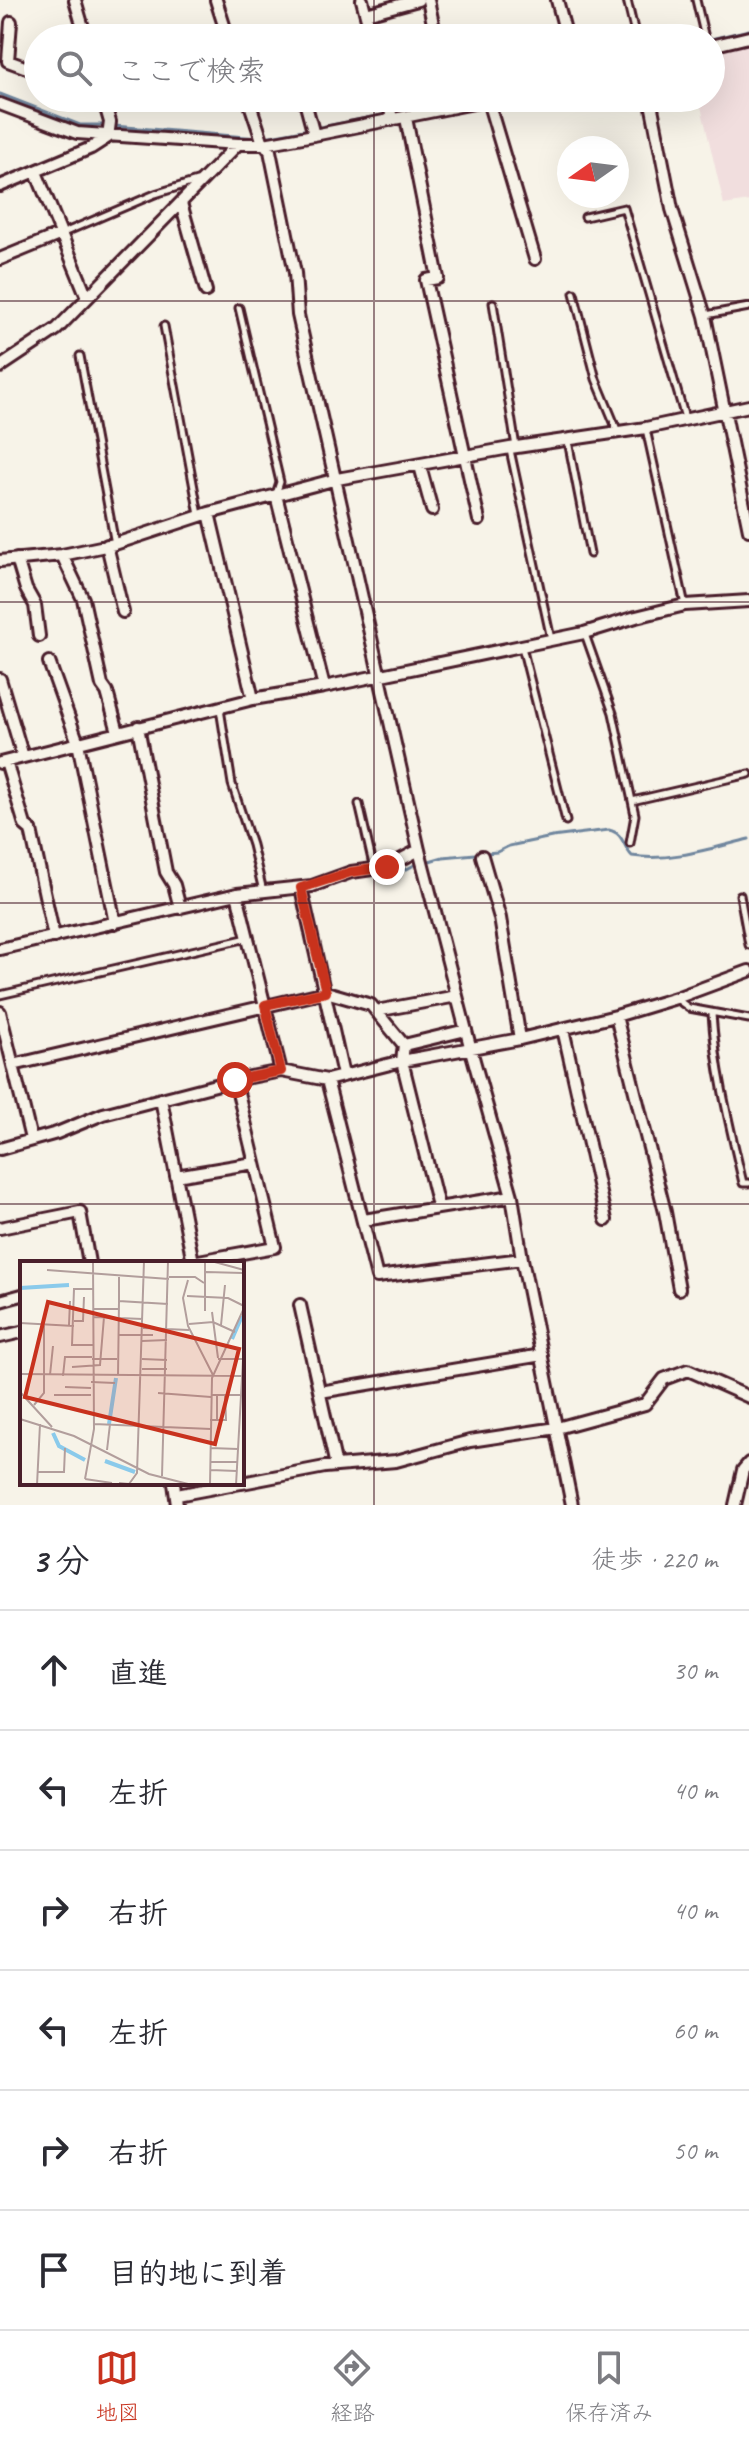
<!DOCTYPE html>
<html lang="ja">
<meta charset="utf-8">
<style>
body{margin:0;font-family:Caveat,"Klee One",sans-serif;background:#f2f2f3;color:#2b2b33}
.compass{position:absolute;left:557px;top:136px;width:72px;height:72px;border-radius:50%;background:#fff;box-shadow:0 8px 32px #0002;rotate:256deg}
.stop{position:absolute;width:24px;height:24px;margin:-18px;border:6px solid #c8321e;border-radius:50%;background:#fff}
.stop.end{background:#c8321e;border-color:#fff;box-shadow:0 2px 8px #0008}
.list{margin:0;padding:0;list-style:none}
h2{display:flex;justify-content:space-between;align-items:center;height:104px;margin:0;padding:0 32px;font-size:34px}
h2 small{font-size:26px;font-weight:400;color:#7c7c81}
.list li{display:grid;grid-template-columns:52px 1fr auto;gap:24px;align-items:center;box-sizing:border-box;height:120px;padding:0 32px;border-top:2px solid #e1e1e2}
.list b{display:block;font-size:30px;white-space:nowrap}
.list em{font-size:26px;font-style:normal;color:#7c7c81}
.icon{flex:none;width:44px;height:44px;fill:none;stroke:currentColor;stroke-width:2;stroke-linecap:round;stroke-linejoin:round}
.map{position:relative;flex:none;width:749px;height:1505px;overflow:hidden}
.search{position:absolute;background:#fff;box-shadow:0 8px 32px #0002;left:24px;right:24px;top:24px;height:88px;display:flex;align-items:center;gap:20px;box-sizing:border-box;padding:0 28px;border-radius:44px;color:#7c7c81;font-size:30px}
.sheet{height:824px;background:#fff}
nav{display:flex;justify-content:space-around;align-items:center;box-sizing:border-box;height:112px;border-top:2px solid #e1e1e2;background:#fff;font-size:22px;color:#7c7c81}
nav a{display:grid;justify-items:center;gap:4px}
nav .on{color:#c8321e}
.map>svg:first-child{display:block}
.built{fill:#f1dede}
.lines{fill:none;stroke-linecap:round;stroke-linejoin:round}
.stream{stroke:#70869e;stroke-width:3}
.lane-casing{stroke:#4a1f2b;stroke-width:11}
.street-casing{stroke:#4a1f2b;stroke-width:16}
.lane{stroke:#f7f3e8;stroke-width:5}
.street{stroke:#f7f3e8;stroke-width:10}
.route{stroke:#c8321e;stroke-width:10}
.grid{fill:none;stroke:#4a1f2b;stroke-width:2;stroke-opacity:0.55}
.inset-river{fill:none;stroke:#8acaeb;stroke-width:4}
.inset-road{fill:none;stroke:#b29e9c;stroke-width:2}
.view{fill:#c8321e;fill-opacity:0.15;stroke:#c8321e;stroke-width:4}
.inset-edge{fill:none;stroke:#4a1f2b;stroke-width:4}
</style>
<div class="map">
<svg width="749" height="1505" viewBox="0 0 749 1505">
<rect width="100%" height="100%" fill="#f7f3e8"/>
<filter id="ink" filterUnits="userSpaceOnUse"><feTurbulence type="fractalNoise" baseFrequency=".0125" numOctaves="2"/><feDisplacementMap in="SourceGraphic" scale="16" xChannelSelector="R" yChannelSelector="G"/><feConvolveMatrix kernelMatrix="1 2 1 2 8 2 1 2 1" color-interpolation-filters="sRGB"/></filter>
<g filter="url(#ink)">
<path class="built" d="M749,42V201L724,205L699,98H711V76L714,74L711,51Z"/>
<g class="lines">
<path class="stream" d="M711,39L749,30
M0,94L80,125H106
M395,113L415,110
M114,126L258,138
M316,128L387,114
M265,137L309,129
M426,862L443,857L497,852L509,846L552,837L609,830C624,833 623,847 632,856C670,862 712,848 749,839
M388,871L407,869L418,863
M330,885L360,874"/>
<defs>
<path id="lane" d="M627,0L636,38
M696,0L705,38
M585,217L624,208L685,418
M61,234L155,194L197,181
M574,293L596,379L618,432
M493,303L516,447
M239,308L280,482L276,494
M706,315L749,307
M164,326L199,515
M80,356L115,544
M646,429L685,605
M568,441L590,554
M510,450L551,639
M585,634L613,713L632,801L749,774
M522,647L566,821
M220,709L232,784L252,845L263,891
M359,804L374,869
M630,843L635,815L632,801
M740,895L749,945
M0,995L248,938
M678,1000L689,1008L749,1019
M712,1014C716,1072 730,1127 743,1183H749"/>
<path id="street" d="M75,0L86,38
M216,0L228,38
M362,0L372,38
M428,0L436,38
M557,0L567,38
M366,14L418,0
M11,22L8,61L38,72
M549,38L565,34
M711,46L749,37
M248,98L262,140L270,151L295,273L298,315L419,850L471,1050L512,1196L522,1259L572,1505
M304,98L314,135
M388,98L392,120
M650,98L672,209L705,316L749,530
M488,101L535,259
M0,104L77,133L238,144H264L314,135L499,98
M406,118L438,278L426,280L479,520
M36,172L87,297
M0,186L91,148L108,137L110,122L103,98
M181,203L206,291
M0,259L61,234
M0,367L57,329L238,144
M420,466L432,510
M276,495L324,687
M209,513L253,699
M107,545L123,612
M62,555L83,599L102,685L107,692L118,732
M17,559L26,589L35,605L39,636
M0,561L62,555L115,544L209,513L337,479L510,448L646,428L749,406
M49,662L78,743L115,923
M0,679L23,757
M138,727L166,872L174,885L180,908
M6,762L25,825L31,830L54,937
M0,763L253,699L324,687L584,633L636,617L685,605L749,601
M482,856L500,918L520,1039
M301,888L343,1075
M237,894L281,1071
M0,949L237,894L312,886L351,872L387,867L419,850
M376,1011L457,996
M0,1012L31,1139
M616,1016L665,1212L679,1289
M563,1029L606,1220
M404,1045L466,1030
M13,1065L326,992L371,1005L404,1045L402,1061L438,1206
M327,1080L377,1277L522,1259
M161,1099L193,1262
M0,1149L57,1133L103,1114L235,1080L281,1071L327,1080L402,1061L520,1039L616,1016L676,998L749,971
M176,1176L254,1163
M364,1220L512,1196
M0,1228L80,1212L89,1263
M187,1263L275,1247L235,1080
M0,1301L22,1295
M300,1305L336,1466
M0,1337L22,1332
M320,1392L542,1355
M174,1483L177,1505
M242,1483L325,1467L396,1461L470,1441L557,1428L645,1404L664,1379L688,1370L749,1397
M177,1495L241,1483
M735,1505L743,1470L749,1463"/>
</defs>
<use href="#lane" class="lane-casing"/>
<use href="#street" class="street-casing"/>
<use href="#lane" class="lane"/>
<use href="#street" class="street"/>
</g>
</g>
<g class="lines" filter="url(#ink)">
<path class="route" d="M235,1080L281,1071L265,1005L326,992L301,888L351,872L387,867"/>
</g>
<path class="grid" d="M374,0V38M374,98V1505M0,301H749M0,602H749M0,903H749M0,1204H749"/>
<g transform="translate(20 1261)">
<rect width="224" height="224" fill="#f7f3e8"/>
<path class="inset-river" d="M0,27L49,24M212,78L222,55M89,163L96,117M33,172L39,185L65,199M85,200L115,211"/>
<path class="inset-road" d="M191,0L224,9M27,9L149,18M186,11L223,12M99,16V40L148,43M149,16H175L184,22M168,19L163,37L168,65L193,114M74,28H54L52,84H74M167,35L208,37L224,45M73,48H98M185,50V2M192,51L198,97M74,56L123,58M54,60H63L64,36M0,62L54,65M169,63L193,61L215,71M49,64L50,40M201,64L205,24M123,67L169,69M98,74H133M122,80L147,79M72,98H97M122,98L147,99M198,98H223M52,106L80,104L84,56M122,108H147M0,113L222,115M30,114L33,85M43,115L45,96H72M98,115L99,40M71,121L95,122M45,126L71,127M0,131L32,166M138,132L191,136M34,134H71M191,134H220M14,144L24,132V64M0,158L54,175L129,213L172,224M190,159H206L205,134M197,159V134M74,163L191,168M190,187L218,188M87,189L90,163M190,201H218M190,209L217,210M18,211H44L45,187M142,215L148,0M65,218L74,168L73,0M65,218L92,222M99,222L109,223L117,212L124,0M17,224L20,163M190,224L192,117L224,47M216,224L224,81"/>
<path class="view" d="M28,41L219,88L195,183L5,136Z"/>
<rect width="224" height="224" class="inset-edge"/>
</g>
</svg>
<svg class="compass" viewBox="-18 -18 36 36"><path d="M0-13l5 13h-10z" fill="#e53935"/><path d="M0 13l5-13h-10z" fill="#7c7c81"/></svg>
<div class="stop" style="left:235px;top:1080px"></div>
<div class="stop end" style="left:387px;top:867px"></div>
<div class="search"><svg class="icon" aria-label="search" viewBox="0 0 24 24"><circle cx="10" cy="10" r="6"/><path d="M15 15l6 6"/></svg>ここで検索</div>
</div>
<section class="sheet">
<h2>3 分<small>徒歩 · 220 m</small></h2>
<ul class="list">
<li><svg class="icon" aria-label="ahead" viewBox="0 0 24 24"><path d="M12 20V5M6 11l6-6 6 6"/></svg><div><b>直進</b></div><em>30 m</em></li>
<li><svg class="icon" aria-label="left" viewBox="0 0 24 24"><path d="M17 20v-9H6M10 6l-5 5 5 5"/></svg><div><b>左折</b></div><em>40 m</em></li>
<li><svg class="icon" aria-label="right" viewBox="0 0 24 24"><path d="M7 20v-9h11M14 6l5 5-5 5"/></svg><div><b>右折</b></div><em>40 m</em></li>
<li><svg class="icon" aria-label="left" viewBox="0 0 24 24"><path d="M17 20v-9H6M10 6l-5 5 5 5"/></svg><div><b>左折</b></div><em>60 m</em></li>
<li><svg class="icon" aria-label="right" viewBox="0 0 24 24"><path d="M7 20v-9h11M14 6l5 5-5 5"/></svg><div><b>右折</b></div><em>50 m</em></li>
<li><svg class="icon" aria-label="arrive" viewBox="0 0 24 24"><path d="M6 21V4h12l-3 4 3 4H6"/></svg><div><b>目的地に到着</b></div></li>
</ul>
</section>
<nav>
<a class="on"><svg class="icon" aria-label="map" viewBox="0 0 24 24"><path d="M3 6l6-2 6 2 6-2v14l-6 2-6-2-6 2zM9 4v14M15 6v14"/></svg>地図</a>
<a><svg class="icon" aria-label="directions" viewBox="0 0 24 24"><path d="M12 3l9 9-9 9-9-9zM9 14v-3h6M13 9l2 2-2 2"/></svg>経路</a>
<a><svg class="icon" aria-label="saved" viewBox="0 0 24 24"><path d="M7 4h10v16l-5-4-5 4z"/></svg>保存済み</a>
</nav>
